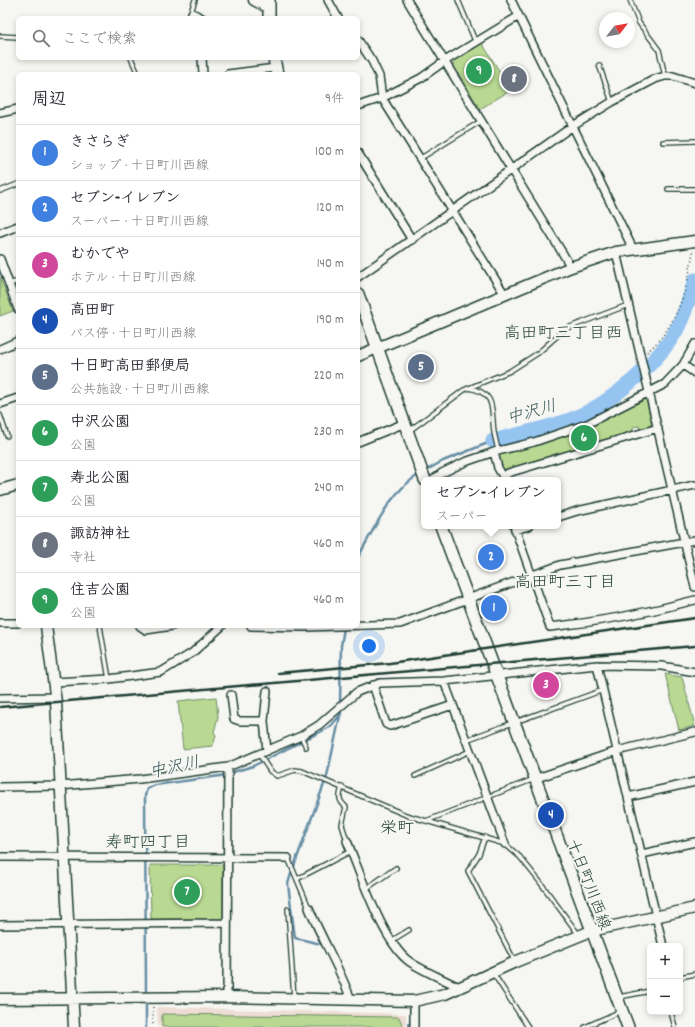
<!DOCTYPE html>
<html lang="ja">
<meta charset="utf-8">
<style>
body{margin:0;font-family:Dekko,"Klee One",sans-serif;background:#f2f2f3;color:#2b2b33}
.controls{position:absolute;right:12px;bottom:12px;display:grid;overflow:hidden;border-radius:6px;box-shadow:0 2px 6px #0003}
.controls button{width:36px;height:36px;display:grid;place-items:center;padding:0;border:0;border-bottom:1px solid #e1e1e2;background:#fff;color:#2b2b33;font:20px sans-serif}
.compass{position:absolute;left:599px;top:12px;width:36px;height:36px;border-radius:50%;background:#fff;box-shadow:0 2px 6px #0003;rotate:59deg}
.you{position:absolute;left:369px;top:646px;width:14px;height:14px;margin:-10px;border:3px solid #fff;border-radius:50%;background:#1a73e8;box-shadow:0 0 0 6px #1a73e833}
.badge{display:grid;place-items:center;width:26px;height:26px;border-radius:50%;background:#0f766e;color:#fff;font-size:13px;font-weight:700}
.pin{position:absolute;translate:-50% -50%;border:2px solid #fff;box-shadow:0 1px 4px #0006}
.popup{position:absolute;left:421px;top:477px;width:140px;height:52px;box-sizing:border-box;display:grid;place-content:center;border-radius:6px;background:#fff;filter:drop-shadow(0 1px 3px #0005);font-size:13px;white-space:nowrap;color:#7c7c81}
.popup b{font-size:15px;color:#2b2b33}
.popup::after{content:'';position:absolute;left:50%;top:100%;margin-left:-8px;border:8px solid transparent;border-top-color:#fff}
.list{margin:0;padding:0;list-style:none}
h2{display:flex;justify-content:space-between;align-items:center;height:52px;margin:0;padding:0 16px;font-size:17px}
h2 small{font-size:13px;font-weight:400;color:#7c7c81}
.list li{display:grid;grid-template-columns:26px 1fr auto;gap:12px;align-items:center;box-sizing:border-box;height:56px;padding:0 16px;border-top:1px solid #e1e1e2}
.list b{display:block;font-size:15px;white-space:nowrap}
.list p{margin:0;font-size:13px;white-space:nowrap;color:#7c7c81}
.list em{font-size:13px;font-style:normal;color:#7c7c81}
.icon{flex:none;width:22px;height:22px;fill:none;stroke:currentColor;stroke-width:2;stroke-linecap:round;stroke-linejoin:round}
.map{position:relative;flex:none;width:695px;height:1027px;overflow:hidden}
.search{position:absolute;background:#fff;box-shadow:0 2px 6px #0003;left:16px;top:16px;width:344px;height:44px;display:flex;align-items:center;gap:10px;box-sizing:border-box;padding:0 14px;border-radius:6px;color:#7c7c81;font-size:15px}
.panel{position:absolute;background:#fff;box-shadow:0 2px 6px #0003;left:16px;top:72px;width:344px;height:556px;border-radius:6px}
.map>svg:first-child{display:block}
.built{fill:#edddd4}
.green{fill:#b9d992;stroke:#6c8b63}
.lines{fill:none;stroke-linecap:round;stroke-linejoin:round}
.stream{stroke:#668ea5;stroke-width:2.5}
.river{stroke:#96c4f1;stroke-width:15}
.lane-casing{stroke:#1f3d34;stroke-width:6}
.street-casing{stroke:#1f3d34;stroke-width:10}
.secondary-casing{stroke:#1f3d34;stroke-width:13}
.primary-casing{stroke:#1f3d34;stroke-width:14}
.path{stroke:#1f3d34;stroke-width:1.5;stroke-dasharray:1 3;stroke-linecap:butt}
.lane{stroke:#f6f6f2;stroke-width:3.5}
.street{stroke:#f6f6f2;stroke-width:7}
.secondary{stroke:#f6f6f2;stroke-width:10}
.primary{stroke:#f6f6f2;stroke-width:11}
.rail{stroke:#1f3d34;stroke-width:2.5}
.labels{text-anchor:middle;stroke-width:4;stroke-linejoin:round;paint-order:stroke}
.street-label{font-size:16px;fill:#1f3d34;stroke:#f6f6f2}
.neighbourhood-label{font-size:17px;fill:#1f3d34;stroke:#f6f6f2}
.water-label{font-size:17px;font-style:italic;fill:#37585a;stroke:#f6f6f2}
</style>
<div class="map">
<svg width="695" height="1027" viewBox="0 0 695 1027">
<rect width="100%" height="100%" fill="#f6f6f2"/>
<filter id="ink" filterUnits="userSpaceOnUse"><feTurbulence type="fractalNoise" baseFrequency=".025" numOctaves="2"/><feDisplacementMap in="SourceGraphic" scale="8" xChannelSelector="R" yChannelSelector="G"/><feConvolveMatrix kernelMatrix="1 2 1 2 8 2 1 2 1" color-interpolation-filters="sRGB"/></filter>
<g filter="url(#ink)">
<path class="built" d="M157,1007L406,1014V1027H158Z"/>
<path class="green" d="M482,43L511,90L480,109L453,64L456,59Z
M0,277L13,311L0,316Z
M643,397L646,399L652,421L649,427L640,430L639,426L633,427V431L506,470L501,467L499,456L502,452L536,445L590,427Z
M665,674L682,677L695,726L679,730Z
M216,697L218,717L214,732L216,735L213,746L183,749L178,701Z
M150,865H223V919H151Z
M162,1014L399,1017L403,1027H162Z"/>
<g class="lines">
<path class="stream" d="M425,471L443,461L493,441
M358,557C375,528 390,491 420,474
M340,704L341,646L344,628
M321,944L295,938L288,884L290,877L327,776L340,716
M146,995L145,796L147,788L155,785L220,776L253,766L330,727L341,714L340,709
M146,1000V1027
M409,1024L410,1027"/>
<path class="river" d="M493,441C518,434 552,428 575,418C611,403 658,363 677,329C685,313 690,297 695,280"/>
<defs>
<path id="lane" d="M458,0L476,43
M630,0L639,23L659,50L665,76
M189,18L195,0
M0,36L18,37
M131,58L138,74
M599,65L612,102
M663,142L695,141
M421,158L481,121
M668,189H695
M0,191L18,184
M9,284L18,281
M468,388C497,392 491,410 494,432C495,438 497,444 498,451
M0,415L7,436
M409,431L464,390L510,371L538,353L565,329L628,305
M100,626L109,679
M301,736L306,747
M466,740L603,690
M259,754L270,771L277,776L295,770L302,771L406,815L505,844L520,857L540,882L579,935
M415,776L470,751
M342,787C339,797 338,800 346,807L342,825L347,841
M426,821L534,779
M485,837L479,854L468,871L514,960
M288,858L309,908
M297,879L351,851
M367,888L396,868
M288,909L294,998
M391,941L409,930
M493,973L528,1027
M680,977L695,974
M619,997L650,991
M671,1012L675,1027
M585,1027L621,1011"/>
<path id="street" d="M328,0L338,18
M407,0L571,267
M511,0L633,249
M192,13L202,18
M358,40L372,61L379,76L382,98L505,295
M202,58L203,74
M228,74L275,68
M358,106L382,98L421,78L445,61L519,16
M0,113L18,109
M358,153L412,240
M0,233L18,226
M616,252L695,587
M0,259L18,309
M358,277L573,126L612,102L655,79L665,76H673L695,83
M0,349L18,341
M683,365L695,373
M0,404L18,398
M358,442L405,423
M494,452L498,468L504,478
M433,480L442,473L465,462L494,452L534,442L587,424L665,384L683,365L695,344
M502,480L508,473L658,428
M558,517L577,511L695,485
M514,526L550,627C599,622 647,613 695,600
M515,530L529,526
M0,623H18
M140,626L146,630L172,626
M251,626L306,627L400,624L560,565L695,540
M597,665L663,946
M444,681L505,844
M54,682L109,679L161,672L192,653L222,626
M373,685L386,724L390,726L453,705
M231,695L234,719L240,721H264L267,751
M0,698L55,697
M264,721L267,691
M534,779L617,751L695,732
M0,787L60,786L140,779L228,767L301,736L319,725L357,692L380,683L444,681L597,665L662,666L695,672
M628,797L695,782
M347,841C360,872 383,944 410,962C425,972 443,979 459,987
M642,854L695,842
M0,857L288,858
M309,908C322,940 340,968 351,1000
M0,925L227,923
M227,997L228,767
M414,1001V1027"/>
<path id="secondary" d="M254,0L269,8
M358,356L571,267L616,252L695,241
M0,490L18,485
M46,626L56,702L74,1027
M0,999L227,997L414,1001L445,994L515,962L591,931L695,908"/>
<path id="primary" d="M269,0V18
M274,58L277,74
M358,294L425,480
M441,526L628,1027"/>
</defs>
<use href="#lane" class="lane-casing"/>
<use href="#street" class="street-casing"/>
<use href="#secondary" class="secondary-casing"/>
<use href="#primary" class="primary-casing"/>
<path class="path" d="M647,352C677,327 688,288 693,251
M574,441L589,437
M153,1007V1027"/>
<use href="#lane" class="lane"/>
<use href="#street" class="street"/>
<use href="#secondary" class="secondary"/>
<use href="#primary" class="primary"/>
<path class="rail" d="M278,673L390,663L695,618
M0,707L695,646"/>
</g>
</g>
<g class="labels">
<g class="street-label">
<text transform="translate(590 884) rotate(69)" y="6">十日町川西線</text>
</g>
<g class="neighbourhood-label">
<text x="563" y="338">高田町三丁目西</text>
<text x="565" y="587">高田町三丁目</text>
<text x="397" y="833">栄町</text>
<text x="148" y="847">寿町四丁目</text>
</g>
<g class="water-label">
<text transform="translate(531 411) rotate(-15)" y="6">中沢川</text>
<text transform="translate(174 766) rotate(-12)" y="6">中沢川</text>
</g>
</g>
</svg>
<div class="controls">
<button>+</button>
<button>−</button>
</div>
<svg class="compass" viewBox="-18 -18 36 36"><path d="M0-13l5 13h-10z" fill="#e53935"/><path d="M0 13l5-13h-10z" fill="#7c7c81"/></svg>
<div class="you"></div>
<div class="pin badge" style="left:494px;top:608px;background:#3f7fe0">1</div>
<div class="pin badge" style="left:491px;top:557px;background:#3f7fe0">2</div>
<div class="popup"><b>セブン-イレブン</b>スーパー</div>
<div class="pin badge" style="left:546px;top:685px;background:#d1479c">3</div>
<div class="pin badge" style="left:551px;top:815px;background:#1a4fb4">4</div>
<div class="pin badge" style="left:421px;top:367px;background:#5c6f8a">5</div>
<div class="pin badge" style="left:584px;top:438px;background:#2e9e5b">6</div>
<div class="pin badge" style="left:187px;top:892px;background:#2e9e5b">7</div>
<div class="pin badge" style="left:514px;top:79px;background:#6b7280">8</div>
<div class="pin badge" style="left:479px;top:71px;background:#2e9e5b">9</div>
<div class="search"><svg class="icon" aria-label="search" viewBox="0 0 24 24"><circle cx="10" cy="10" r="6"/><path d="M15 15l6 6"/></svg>ここで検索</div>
<section class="panel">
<h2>周辺<small>9件</small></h2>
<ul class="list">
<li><span class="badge" style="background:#3f7fe0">1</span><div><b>きさらぎ</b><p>ショップ · 十日町川西線</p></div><em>100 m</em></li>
<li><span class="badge" style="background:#3f7fe0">2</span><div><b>セブン-イレブン</b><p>スーパー · 十日町川西線</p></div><em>120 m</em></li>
<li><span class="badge" style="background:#d1479c">3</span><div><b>むかでや</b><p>ホテル · 十日町川西線</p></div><em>140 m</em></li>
<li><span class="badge" style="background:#1a4fb4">4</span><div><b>高田町</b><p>バス停 · 十日町川西線</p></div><em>190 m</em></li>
<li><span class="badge" style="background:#5c6f8a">5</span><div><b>十日町高田郵便局</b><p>公共施設 · 十日町川西線</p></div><em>220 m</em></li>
<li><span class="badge" style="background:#2e9e5b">6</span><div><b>中沢公園</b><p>公園</p></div><em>230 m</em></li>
<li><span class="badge" style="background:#2e9e5b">7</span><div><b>寿北公園</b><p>公園</p></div><em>240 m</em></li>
<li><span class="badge" style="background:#6b7280">8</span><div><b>諏訪神社</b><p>寺社</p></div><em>460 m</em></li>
<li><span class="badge" style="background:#2e9e5b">9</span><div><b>住吉公園</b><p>公園</p></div><em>460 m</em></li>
</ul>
</section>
</div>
